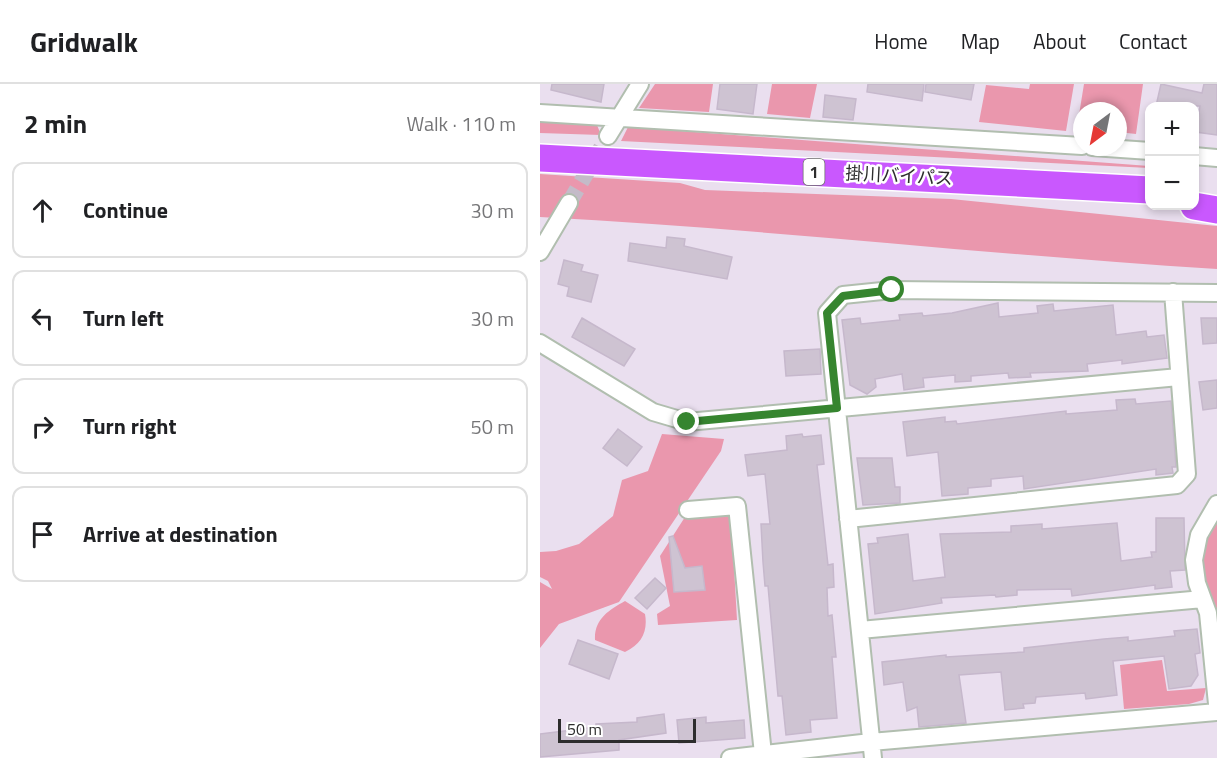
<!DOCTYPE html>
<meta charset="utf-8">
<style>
body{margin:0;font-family:"Titillium Web","Noto Sans JP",sans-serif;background:#f2f2f2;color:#202124}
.controls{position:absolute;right:18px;top:18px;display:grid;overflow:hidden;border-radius:12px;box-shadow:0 3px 9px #0003}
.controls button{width:54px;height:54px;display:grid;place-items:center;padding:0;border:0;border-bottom:2px solid #e0e0e0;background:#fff;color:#202124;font:30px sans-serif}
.compass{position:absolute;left:533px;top:18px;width:54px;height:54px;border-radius:50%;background:#fff;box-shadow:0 3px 9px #0003;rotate:212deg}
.scale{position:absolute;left:18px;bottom:15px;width:138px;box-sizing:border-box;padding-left:6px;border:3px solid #2d2d2d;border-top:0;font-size:16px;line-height:21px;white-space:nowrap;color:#2d2d2d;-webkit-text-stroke:4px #fff;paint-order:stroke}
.stop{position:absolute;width:18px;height:18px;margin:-14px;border:4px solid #36852f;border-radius:50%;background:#fff}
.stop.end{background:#36852f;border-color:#fff;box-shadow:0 2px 6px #0008}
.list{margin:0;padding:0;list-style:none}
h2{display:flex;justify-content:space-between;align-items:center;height:78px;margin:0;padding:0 24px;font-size:26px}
h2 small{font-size:20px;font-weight:400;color:#757577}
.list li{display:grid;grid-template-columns:39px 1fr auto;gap:18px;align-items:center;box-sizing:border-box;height:96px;margin:0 12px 12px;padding:0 12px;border:2px solid #e0e0e0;border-radius:12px}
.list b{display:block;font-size:22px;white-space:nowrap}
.list em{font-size:20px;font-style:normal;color:#757577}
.icon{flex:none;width:33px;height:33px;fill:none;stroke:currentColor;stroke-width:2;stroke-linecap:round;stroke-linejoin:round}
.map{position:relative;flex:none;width:677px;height:674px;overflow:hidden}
header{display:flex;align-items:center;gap:36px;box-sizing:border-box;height:84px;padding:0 30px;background:#fff;border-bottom:2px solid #e0e0e0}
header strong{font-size:28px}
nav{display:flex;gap:33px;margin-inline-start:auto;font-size:21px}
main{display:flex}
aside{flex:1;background:#fff}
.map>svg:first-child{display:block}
.green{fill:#ea97ad}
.building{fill:#cec3d2;stroke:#c6b8cc;stroke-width:1.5}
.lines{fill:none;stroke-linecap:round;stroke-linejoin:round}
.minor-tunnel{stroke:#c4bbc8;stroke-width:16;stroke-dasharray:16 8;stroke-linecap:butt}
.minor-casing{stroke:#b1beaf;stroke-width:20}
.trunk-casing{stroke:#fff;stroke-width:30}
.minor{stroke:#fff;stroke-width:16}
.trunk{stroke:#c958fe;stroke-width:27}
.route{stroke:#36852f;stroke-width:8}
.labels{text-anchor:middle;stroke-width:5;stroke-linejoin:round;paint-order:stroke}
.shield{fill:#fff;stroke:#6c6c6c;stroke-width:1.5}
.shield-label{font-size:16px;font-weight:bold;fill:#2d2d2d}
.street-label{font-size:18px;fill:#2d2d2d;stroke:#fff}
</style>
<header>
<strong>Gridwalk</strong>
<nav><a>Home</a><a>Map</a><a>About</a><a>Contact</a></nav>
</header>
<main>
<aside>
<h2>2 min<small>Walk · 110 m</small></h2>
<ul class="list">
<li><svg class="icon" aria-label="ahead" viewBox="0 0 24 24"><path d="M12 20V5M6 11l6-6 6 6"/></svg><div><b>Continue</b></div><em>30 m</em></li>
<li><svg class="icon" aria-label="left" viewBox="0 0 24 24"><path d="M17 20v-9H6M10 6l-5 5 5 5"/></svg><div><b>Turn left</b></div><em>30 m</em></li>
<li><svg class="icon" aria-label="right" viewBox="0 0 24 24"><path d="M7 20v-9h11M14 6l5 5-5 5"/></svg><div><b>Turn right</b></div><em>50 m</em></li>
<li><svg class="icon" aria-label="arrive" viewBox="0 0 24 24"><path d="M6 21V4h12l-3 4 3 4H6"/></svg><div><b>Arrive at destination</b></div></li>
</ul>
</aside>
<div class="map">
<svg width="677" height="674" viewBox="0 0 677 674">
<rect width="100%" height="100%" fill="#eadfef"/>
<path class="green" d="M115,0H173L169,28L99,24Z
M232,0H277L270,34L227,30Z
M490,0H534L526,47L439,38L446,1L489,5Z
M544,0H603L596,50L578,48V27H542V44L537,43Z
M0,38L57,41L61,51L0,49Z
M88,43L609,82V84L81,57Z
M0,90L140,99L165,106L411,115L677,142V185C451,171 226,145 0,133Z
M122,350L184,355L181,367L79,518L19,540L0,564V498L12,505L8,497L0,493V468L16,467L39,460L73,432L82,396L108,387Z
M677,421V619L659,451Z
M191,431L197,536L118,541L117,530L130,522L120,472L145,433Z
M85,517L105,530C108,547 102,560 85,568L55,556C54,535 69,526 85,517Z
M622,576L627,607L666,604L663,616L649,620L584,625L580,581Z"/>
<path class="building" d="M12,0H64L61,18L11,6Z
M180,0H217L213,30L177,25Z
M328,0H384L382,17L327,8Z
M386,0H434L431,16L385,8Z
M621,0L662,9L664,0H677V51L656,48L660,22H616Z
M285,11L316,15L313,36L283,33Z
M127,153L145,155L144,162L192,173L187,195L88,177L90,159L126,164Z
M24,176L43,181L41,187L58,191L51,218L27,212L29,203L18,200Z
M458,219L459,233L498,229L497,222L513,220L514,227L573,221L576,251L606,247L607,253L624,251L627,274L582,280V276L547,280L548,287L490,289L491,293L469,294L468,289L431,292V297L415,298V291L383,294L384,303L364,306L362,290L335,295L336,303L327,310L310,301L302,236L320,234L321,240L360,236L359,231L382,229L383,232L412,229Z
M42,234L95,265L84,282L32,253Z
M661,234H677V259L663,260Z
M280,265L281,290L246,292L244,267Z
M677,296V324L663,326L659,298Z
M595,315L596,320L631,317L636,383H632L633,389L616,391V385L484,405L483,392L451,395V402L428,404V410L402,412L398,368L367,372L363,338L405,333V338L416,337L417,340L526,327V330L577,326L576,316Z
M78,345L102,363L87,382L63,364Z
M262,350L263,353L281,351L284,380L277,381L288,481L293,480L294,503L287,504L288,532L292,531L296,573H292L297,634L270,636L271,648L246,651L242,612H238L228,502H225L223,478L221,440H230L225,390L208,392L205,371L247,366L246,352Z
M317,374H352L355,403H360V419L323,421Z
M616,434H644L645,486L630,487L632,503L615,505V501L532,512L531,505L477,506V511L456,513L455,511L401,514L402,519L335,530L328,460L338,459L337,454L368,450L373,497L405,493L400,450L471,448V442L502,440V445L577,439L581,477L612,473L611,468H616Z
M133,452L145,484L162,482L165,506L134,508L129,453Z
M115,494L126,504L107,525L95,514Z
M657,545L660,569L655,570L658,591L651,602L629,605L624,572L573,577L577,611L546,615L545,609L496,613L495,619L483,620L484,624L465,626L461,588L419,591L426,639L379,643L377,623L367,627L363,598L344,601L342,578L406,571V573L484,568V564L564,555L588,553V557L635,552L634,547Z
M38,556L78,570L69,595L29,580Z
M124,630L126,649L79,656V666L0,673V650L56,643V640L97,638V634Z
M166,633V639L204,636L205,654L139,659L137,636Z"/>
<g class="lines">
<path class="minor-tunnel" d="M29,119L68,52"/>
<defs>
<path id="minor" d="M0,29L542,62
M68,52L100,0
M552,63L610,67
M654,72L677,74
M0,168L29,119
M0,259L113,328L147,338L639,293
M677,420L659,451L654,476L657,499L668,529L677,620
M148,426L197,422L223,670
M308,435L637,401L647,390L633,208
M320,546L663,515
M190,674L331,658L677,628
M333,674L287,229L303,211L352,206L677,209"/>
<path id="trunk" d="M0,74L610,106
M654,122L677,126"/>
</defs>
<use href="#minor" class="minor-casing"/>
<use href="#trunk" class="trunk-casing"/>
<use href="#minor" class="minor"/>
<use href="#trunk" class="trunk"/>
</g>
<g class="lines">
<path class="route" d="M147,338L297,324L287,229L303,212L352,206"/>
</g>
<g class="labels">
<rect class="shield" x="263.5" y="75" width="21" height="26" rx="4.5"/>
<g class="shield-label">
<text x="274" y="94">1</text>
</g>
<g class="street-label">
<text transform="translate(359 92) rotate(3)" y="6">掛川バイパス</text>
</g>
</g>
</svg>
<div class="controls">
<button>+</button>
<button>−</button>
</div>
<svg class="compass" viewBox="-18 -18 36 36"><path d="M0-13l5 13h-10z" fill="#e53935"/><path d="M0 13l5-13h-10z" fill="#757577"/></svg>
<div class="scale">50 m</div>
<div class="stop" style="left:352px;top:206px"></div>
<div class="stop end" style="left:147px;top:338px"></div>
</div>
</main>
